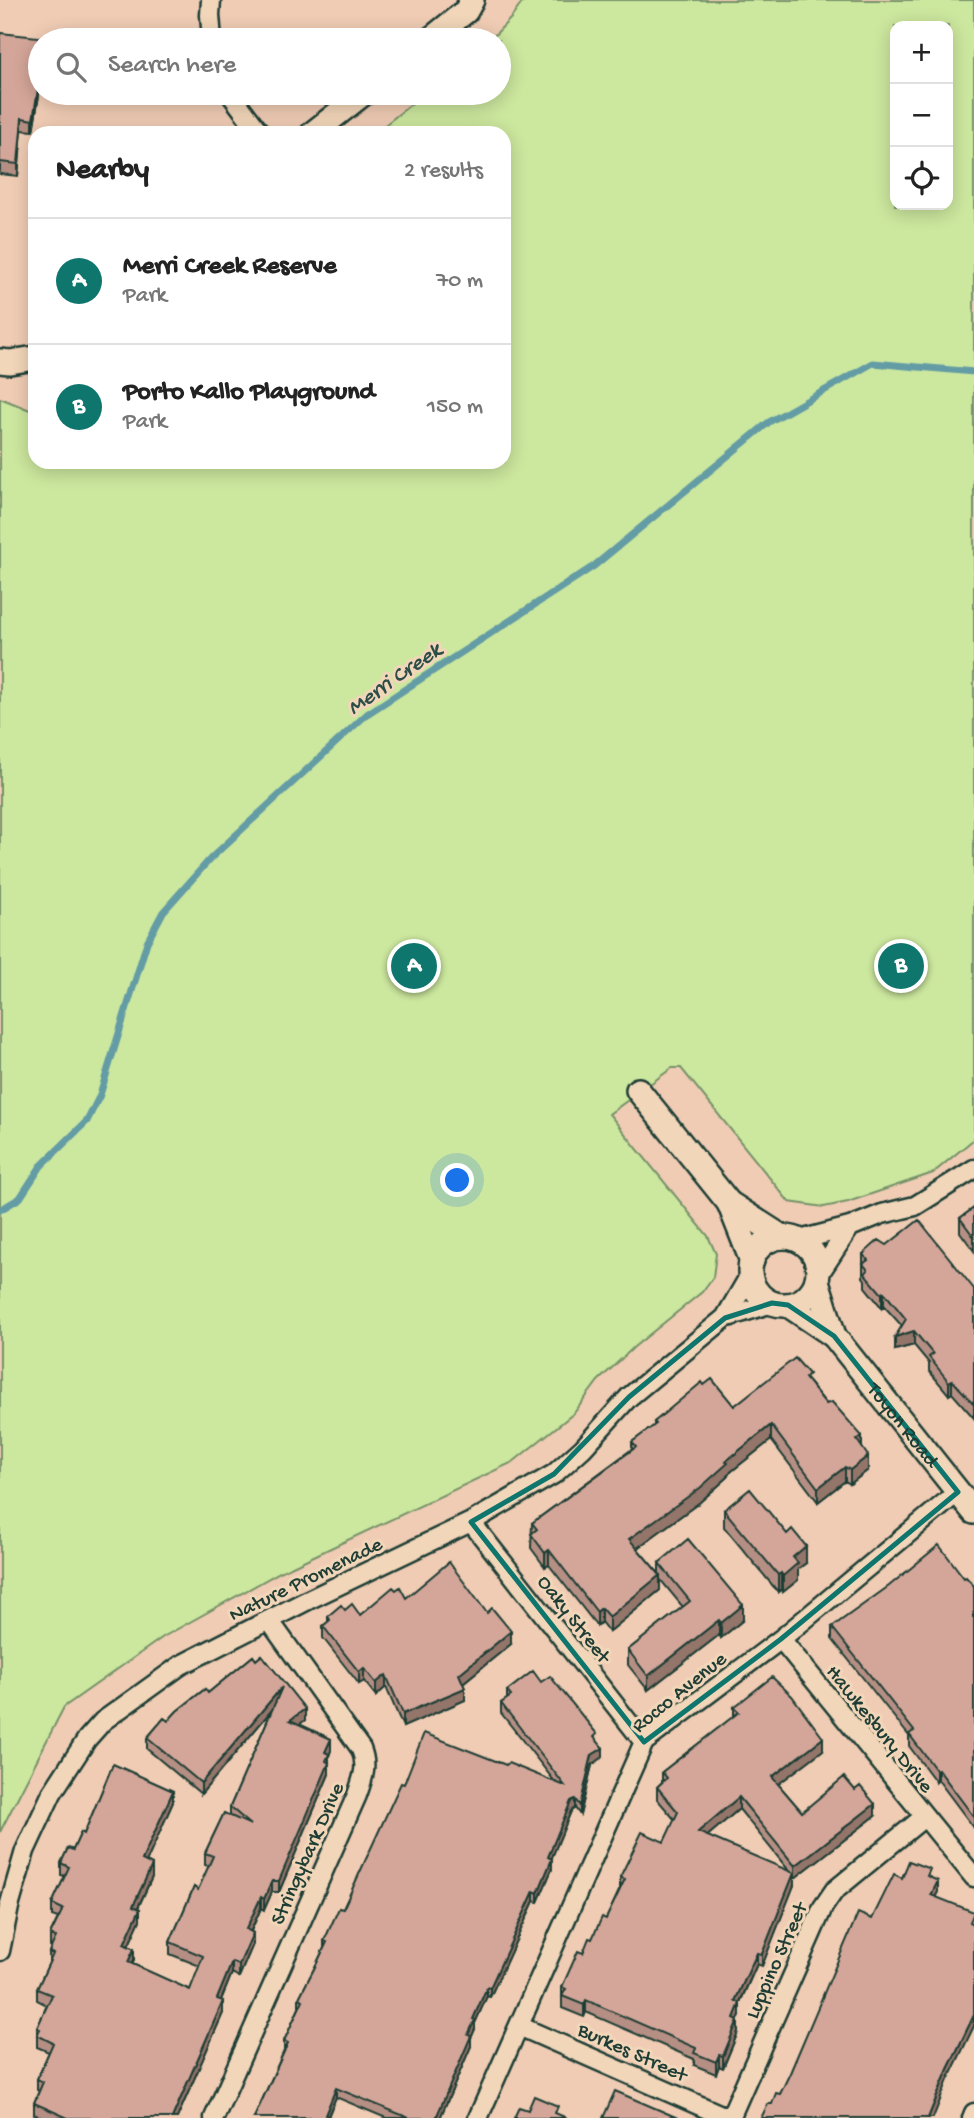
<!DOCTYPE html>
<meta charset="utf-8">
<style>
body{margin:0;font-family:"Gochi Hand",sans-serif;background:#f6f6f6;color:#222}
.controls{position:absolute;right:21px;top:21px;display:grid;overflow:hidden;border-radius:14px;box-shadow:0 4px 18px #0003}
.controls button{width:63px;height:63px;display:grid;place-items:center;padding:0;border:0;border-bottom:2px solid #e0e0e0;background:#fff;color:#222;font:35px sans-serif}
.you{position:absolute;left:458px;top:1181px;width:24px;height:24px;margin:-18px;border:5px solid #fff;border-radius:50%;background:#1a73e8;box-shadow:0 0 0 10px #1a73e833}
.badge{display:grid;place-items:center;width:46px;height:46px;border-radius:50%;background:#0f766e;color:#fff;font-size:23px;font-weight:700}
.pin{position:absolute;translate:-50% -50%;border:4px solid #fff;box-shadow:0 2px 7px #0006}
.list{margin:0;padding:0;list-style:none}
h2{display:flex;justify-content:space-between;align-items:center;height:91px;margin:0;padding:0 28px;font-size:30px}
h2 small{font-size:23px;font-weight:400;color:#767676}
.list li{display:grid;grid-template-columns:46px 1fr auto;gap:21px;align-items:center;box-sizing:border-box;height:126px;padding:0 28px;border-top:2px solid #e0e0e0}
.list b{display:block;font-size:26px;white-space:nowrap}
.list p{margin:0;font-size:23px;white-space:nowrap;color:#767676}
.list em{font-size:23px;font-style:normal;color:#767676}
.icon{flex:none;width:38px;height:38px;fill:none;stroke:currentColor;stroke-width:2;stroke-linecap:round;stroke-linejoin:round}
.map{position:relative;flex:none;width:974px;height:2118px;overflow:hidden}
.search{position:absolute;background:#fff;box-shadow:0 4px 18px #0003;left:28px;top:28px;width:483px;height:77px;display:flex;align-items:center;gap:18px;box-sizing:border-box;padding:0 24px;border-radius:38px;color:#767676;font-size:26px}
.panel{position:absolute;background:#fff;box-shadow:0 4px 18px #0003;left:28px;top:126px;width:483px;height:343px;border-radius:21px}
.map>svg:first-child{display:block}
.green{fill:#cce79e;stroke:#769269;stroke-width:2;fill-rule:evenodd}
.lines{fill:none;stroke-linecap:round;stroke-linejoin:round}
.stream{stroke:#639ca5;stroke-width:7}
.minor-casing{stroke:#1f3d34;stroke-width:23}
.tertiary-casing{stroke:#1f3d34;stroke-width:28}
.minor{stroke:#f2d6b9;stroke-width:18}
.tertiary{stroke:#f2d6b9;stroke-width:23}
.wall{fill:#b68f84;stroke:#1f3d34;stroke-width:2;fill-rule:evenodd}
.shaded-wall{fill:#94746b;stroke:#1f3d34;stroke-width:2}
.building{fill:#d4a699;stroke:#1f3d34;stroke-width:2}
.marked{fill:none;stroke:#0f766e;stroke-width:5;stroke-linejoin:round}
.labels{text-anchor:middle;stroke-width:6;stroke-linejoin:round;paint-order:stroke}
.street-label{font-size:21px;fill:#1f3d34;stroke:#f2d6b9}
.water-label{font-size:23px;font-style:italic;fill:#2a4d47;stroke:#f2d6b9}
</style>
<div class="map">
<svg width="974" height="2118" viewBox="0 0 974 2118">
<rect width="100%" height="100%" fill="#f0ccb4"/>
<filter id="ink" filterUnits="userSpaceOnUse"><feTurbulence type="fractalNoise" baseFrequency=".0143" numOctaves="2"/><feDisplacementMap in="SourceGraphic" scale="14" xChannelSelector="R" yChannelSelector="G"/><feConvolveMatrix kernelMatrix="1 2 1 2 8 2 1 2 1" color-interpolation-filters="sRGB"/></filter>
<g filter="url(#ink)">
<path class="green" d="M524,0H974V1139L933,1173L848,1202L824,1207L789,1202L681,1068H672L609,1114L708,1236L716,1254L713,1277L702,1292L634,1347L598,1381L574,1413L513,1462L280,1572L163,1637L64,1707L0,1832V398L30,410L35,406V462H504V133H375L425,93H499V40H490L511,18ZM895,26H948V205H895Z"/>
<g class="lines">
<path class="stream" d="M0,1210L20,1198L41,1166L87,1121L100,1095L147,942L163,912L211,858L367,714L594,566L769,422L873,363L974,372"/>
<defs>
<path id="minor" d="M211,0L210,15L212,40
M230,93L260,133
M800,1240L850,1227L882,1214L915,1206L974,1169
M819,1274L850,1227
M725,1318L772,1303
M471,1522L644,1742
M781,1639L974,1877
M0,1951L9,1907L25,1851L52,1793L87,1739L103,1721L181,1665L308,1600L471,1522L554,1474L583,1448L629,1397L725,1318L750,1275
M519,2026L728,2118
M214,2118L357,1795C363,1778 368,1766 361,1749L269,1620
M478,2118L644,1742L781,1639L958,1492
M730,2118L823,1907L834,1891L924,1817
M972,2118L974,2113"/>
<g id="tertiary">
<path d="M430,40L466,11L472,0"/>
<path d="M313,133L364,93"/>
<path d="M0,361L10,362L35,358"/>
<path d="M638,1090L729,1203L752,1261"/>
<path d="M729,1203L782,1237"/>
<circle cx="784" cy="1271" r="34"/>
<path d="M817,1281L834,1336"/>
<path id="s1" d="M788,1305L834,1336L974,1512"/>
</g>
</defs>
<use href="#minor" class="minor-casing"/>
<use href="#tertiary" class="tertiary-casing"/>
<use href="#minor" class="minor"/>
<use href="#tertiary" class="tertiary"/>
</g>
<path class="wall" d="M0,33L48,40L38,83L39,95L33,131L22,130L18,176L0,174Z
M974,1208V1251L960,1232V1218Z
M887,1245L974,1289V1418L952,1393L949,1395L929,1371V1363L914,1345L895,1350L902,1326L884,1306L882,1308L865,1287V1280L863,1277V1254Z
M809,1383L862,1447L868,1470L850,1484L845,1481L818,1502L771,1440L728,1474V1477L700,1502L637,1548L659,1574V1563L743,1620L721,1638L719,1635L648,1690L628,1665V1650L683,1607L660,1579V1590L609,1632L601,1622L597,1626L549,1565L545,1567L531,1548L532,1523L632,1449V1442L654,1426V1422L704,1385L734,1406Z
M724,1510L806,1563L798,1569V1580L783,1592L781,1589L778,1592L724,1527Z
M964,1578L974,1586V1828L938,1780L936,1782L909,1746V1736L832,1639V1627Z
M406,1598L511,1644L463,1683L465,1700L403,1727L386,1687L376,1696L364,1681L359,1684L323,1638V1626L328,1622V1616L345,1610L360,1615Z
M262,1655L305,1709V1720L299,1724L331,1739V1750L329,1756V1774L279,1892H272L264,1910L261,1908L251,1931L253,1933V1944L239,1977L232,1973L221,2000L223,2001V2013L177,2118H43L34,2114V2103L39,2091L37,2090V2079L49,2052L37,2047V2028L47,2005L37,2000V1989L49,1963V1952L51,1947L50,1946V1935L58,1918L52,1916V1904L65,1876L61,1875V1863L68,1848L73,1850L81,1832L84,1834L113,1764L173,1791V1802L146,1862L152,1865V1877L138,1908L140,1909V1920L128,1946L134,1949V1960L132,1964L190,1990L200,1966L170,1954V1942L194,1887L198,1890L209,1866L205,1865V1853L224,1813L230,1816V1807L272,1710L201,1794L147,1749V1738L164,1718L168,1721L177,1711L205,1689L208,1693L253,1656L256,1660Z
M541,1682L597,1740L603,1757L592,1765L580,1815L575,1808L571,1811L551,1859L552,1869L538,1902L534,1901L490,1997L487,1996L475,2023V2029L471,2038V2046L440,2118H386L336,2097L328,2117L254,2118L284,2051V2041L299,2008V1998L317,1963L324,1948V1941L343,1909L404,1784L506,1765L555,1782L501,1713V1703L507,1699V1691Z
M734,1707L823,1750L778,1784L802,1812L875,1816L795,1878L794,1876V1885L762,1966L757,1964L740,2003V2015L738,2020V2032L723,2068L719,2066L716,2074L694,2065V2059L586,2012L584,2017L562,2008V1987L583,1953L606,1919L620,1889V1877L664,1842L675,1820L657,1799V1787L662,1782V1772L734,1716ZM739,1809L790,1872L707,1836Z"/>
<path class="shaded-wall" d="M40,66V77L35,94V83Z
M39,83V95L33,131V120Z
M22,118V130L18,176V164Z
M884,1292V1306L882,1308V1294Z
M914,1331V1345L895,1350V1337Z
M952,1380V1393L949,1395V1382Z
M771,1425V1440L728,1474V1477L700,1502L629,1554V1539Z
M862,1436V1451L857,1440Z
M868,1456V1470L850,1484V1470Z
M845,1467V1481L818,1502V1488Z
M806,1546V1563L798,1569V1580L783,1592V1576L793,1557Z
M549,1550V1565L545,1567V1553Z
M781,1573V1589L778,1592V1575Z
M660,1575V1590L609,1632V1617Z
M743,1605V1620L721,1638V1623Z
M601,1608V1622L597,1626V1612Z
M719,1620V1635L648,1690V1676Z
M511,1631V1644L459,1686V1674Z
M364,1668V1681L359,1684V1672Z
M386,1675V1687L376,1696V1683Z
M282,1687V1698L201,1794V1783Z
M465,1688V1700L403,1727V1714Z
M305,1709V1720L290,1732V1720Z
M823,1738V1750L772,1789V1777Z
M331,1739V1750L329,1756V1774L279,1892V1881L325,1752Z
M603,1748V1757L592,1765L580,1815V1806L592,1755Z
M938,1769V1780L936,1782V1770Z
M173,1791V1802L142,1872V1860Z
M739,1797V1809L698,1844V1832Z
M575,1799V1808L571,1811L548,1867V1857L571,1801Z
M875,1804V1816L795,1878V1866Z
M552,1859V1869L538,1902V1893Z
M152,1865V1877L133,1918V1906Z
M794,1873V1885L762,1966V1954Z
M272,1881V1892L264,1910V1899Z
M938,1881V1892L931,1906V1895Z
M534,1891V1901L490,1997V1988Z
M261,1897V1908L246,1941V1929Z
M140,1909V1920L124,1956V1944Z
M253,1933V1944L239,1977V1965Z
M134,1949V1960L128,1974V1962Z
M757,1953V1964L735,2013V2001Z
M232,1962V1973L217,2010V1999Z
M487,1987V1996L475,2023V2029L471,2038V2046L440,2118H436L473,2019Z
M586,2000V2012L584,2017V2005Z
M223,2001V2013L177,2118H172Z
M740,2003V2015L734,2029V2018Z
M974,2015V2026L948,2080L933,2118H928L948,2069Z
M738,2020V2032L723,2068V2056Z
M719,2055V2066L716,2074V2062Z
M336,2088V2097L327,2118L325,2115Z"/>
<path class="building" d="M0,33L48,38L47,40H40V66L35,83H39L33,120L22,118L18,164L0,162Z
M974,1208V1237L960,1218Z
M919,1220L974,1289V1404L952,1380L949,1382L929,1357L933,1354L914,1331L895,1337L906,1319L884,1292L882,1294L865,1274L868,1270L863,1264L868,1260L863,1254L879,1240L887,1245Z
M795,1358L809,1374L805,1378L826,1404L832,1402L862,1436L857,1440L868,1456L850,1470L845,1467L818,1488L771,1425L726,1461L728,1463L700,1488L629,1539L660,1575L609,1617L601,1608L597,1612L549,1550L545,1553L531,1534L537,1529L532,1523L636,1447L632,1442L656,1424L654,1422L702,1382L704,1385L712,1379L734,1406Z
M750,1489L787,1534L792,1529L806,1546L793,1557L798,1563L783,1576L781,1573L778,1575L724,1510Z
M688,1539L743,1605L721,1623L719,1620L648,1676L628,1650L690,1601L659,1563Z
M939,1545L964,1578L966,1577L974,1586V1817L938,1769L936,1770L909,1734L914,1731L832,1627L889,1586Z
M449,1562L487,1613L492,1608L511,1631L459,1674L465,1688L403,1714L386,1675L376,1683L364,1668L359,1672L323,1626L330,1620L328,1616L341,1605L345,1610L352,1604L360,1615L393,1587L396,1590L400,1587L406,1598Z
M262,1655L305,1709L290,1720L331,1739L325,1752L329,1754L326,1761L329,1763L279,1881H272L264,1899L261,1897L246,1929L253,1933L239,1965L232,1962L217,1999L223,2001L172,2118H68L34,2103L43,2082L37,2079L53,2043L37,2035L40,2029L37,2028L52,1995L37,1989L53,1954L49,1952L56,1937L50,1935L63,1909L52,1904L69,1867L61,1863L68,1848L73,1850L81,1832L84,1834L113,1764L173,1791L142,1860L152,1865L133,1906L140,1909L124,1944L134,1949L128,1962L190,1990L203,1956L170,1942L194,1887L198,1890L213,1856L205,1853L224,1813L251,1825L230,1807L282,1687L201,1783L147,1738L164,1718L168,1721L177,1711L205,1689L208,1693L253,1656L256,1660Z
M533,1671L541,1682L550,1676L597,1734L594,1737L603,1748L592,1755L580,1806L575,1799L571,1801L548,1857L552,1859L538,1893L534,1891L490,1988L487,1987L473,2019L475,2020L468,2035L471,2036L436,2118H409L336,2088L325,2115L331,2118H254L288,2043L284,2041L303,2000L299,1998L317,1963L327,1942L324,1941L339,1908L343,1909L401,1783L404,1784L424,1733L506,1765L508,1763L565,1786L501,1703L511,1696L507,1691Z
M772,1677L792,1696L823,1738L772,1777L802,1812L844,1777L855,1790L860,1786L875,1804L795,1866L739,1797L698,1832L794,1873L762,1954L757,1953L735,2001L740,2003L734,2018L738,2020L723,2056L719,2055L716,2062L694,2053L696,2048L586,2000L584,2005L562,1996L566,1989L562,1987L578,1951L583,1953L589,1938L592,1939L602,1917L606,1919L625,1879L620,1877L642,1832L664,1842L678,1812L657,1787L667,1778L662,1772L739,1712L734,1707Z
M909,1861L930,1869L927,1876L938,1881L931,1895L974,1912L970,1922L974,1924V2015L948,2069L928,2118H761L768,2104H772L776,2093L780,2094L790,2073L858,1913L872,1919L894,1874L902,1878Z
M615,2091L678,2118H603Z
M534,2096L558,2106L555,2113L567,2118H514L519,2107L528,2110Z"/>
</g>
<path class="marked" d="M772,1303L788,1305L834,1336L958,1492L781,1639L644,1742L471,1522L554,1474L629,1397L725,1318Z"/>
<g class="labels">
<g class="street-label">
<text dy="7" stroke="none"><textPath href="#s1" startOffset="168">Toyon Road</textPath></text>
<text transform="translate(305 1578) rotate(-26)" y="7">Nature Promenade</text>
<text transform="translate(575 1618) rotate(52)" y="7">Oaky Street</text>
<text transform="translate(678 1691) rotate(-39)" y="7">Rocco Avenue</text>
<text transform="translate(881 1728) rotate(51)" y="7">Hawkesbury Drive</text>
<text transform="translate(306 1853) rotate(-66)" y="7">Stringybark Drive</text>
<text transform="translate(775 1960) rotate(-66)" y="7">Luppino Street</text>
<text transform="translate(633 2051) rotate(24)" y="7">Burkes Street</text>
</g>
<g class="water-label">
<text transform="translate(393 677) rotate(-35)" y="8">Merri Creek</text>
</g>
</g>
</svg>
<div class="controls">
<button>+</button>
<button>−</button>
<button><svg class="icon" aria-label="locate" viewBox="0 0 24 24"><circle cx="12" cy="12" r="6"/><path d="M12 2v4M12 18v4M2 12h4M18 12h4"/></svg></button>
</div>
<div class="you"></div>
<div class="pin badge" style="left:414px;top:966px">A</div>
<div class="pin badge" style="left:901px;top:966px">B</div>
<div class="search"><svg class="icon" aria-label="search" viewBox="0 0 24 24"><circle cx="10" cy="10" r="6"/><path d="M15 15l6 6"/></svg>Search here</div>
<section class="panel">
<h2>Nearby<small>2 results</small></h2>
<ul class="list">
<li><span class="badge">A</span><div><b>Merri Creek Reserve</b><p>Park</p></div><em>70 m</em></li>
<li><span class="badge">B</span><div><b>Porto Kallo Playground</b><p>Park</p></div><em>150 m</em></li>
</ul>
</section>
</div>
